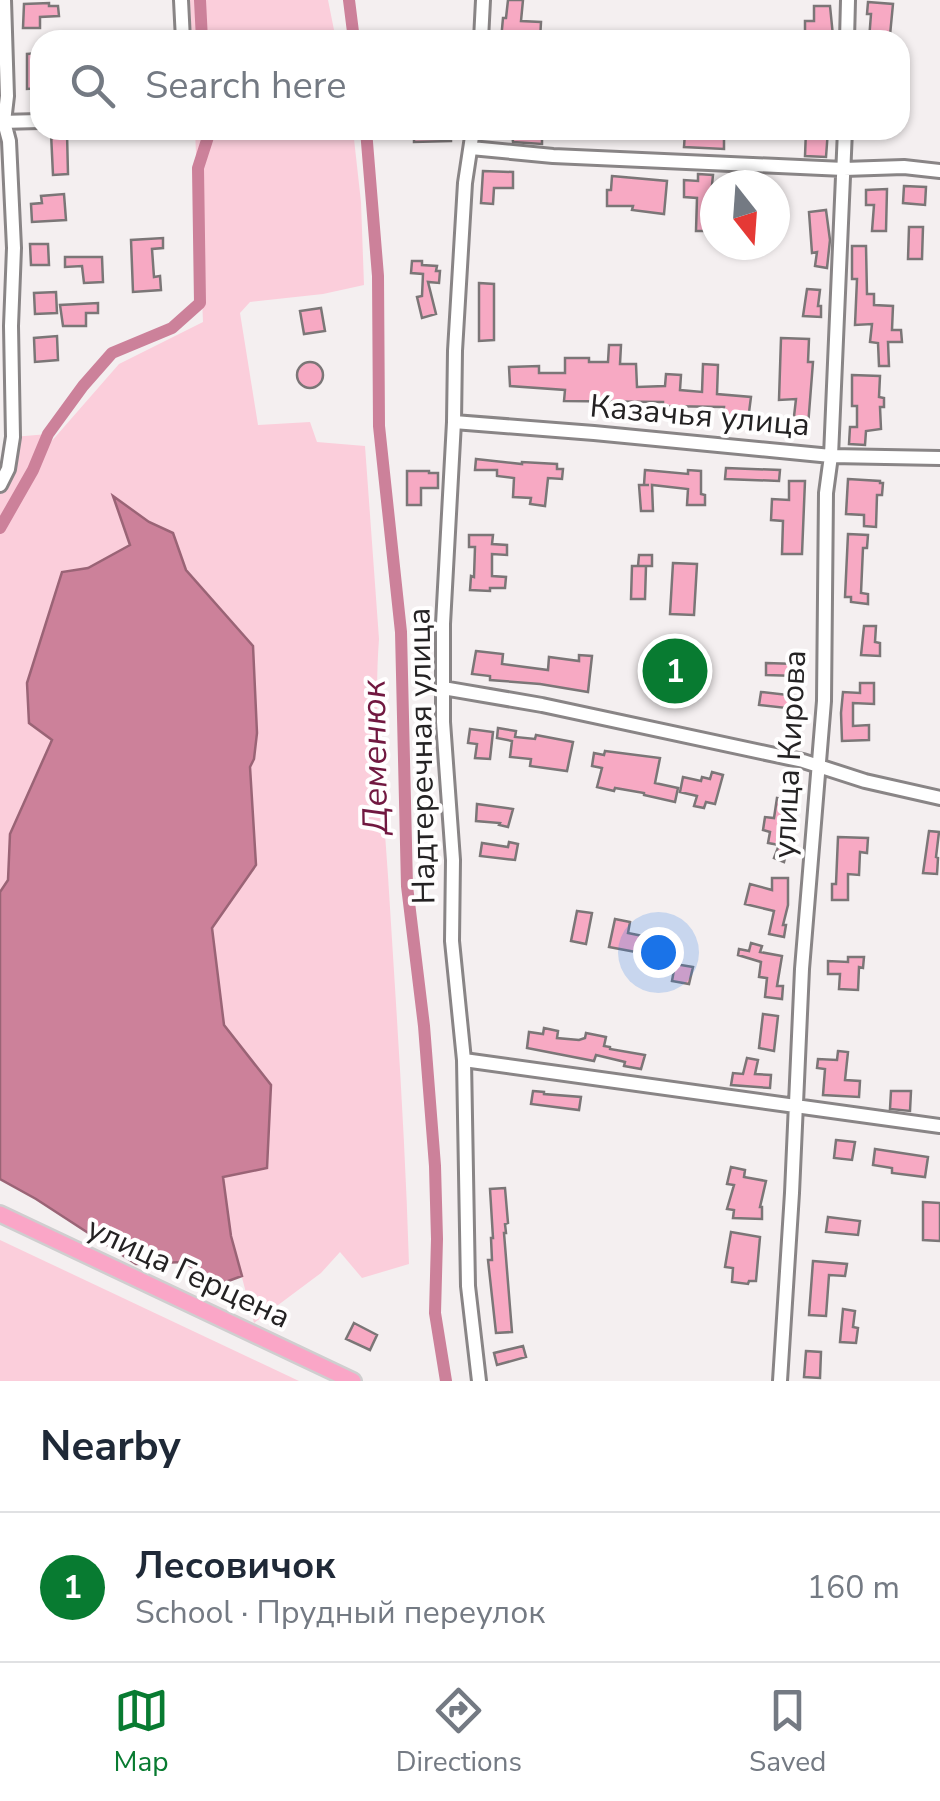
<!DOCTYPE html>
<meta charset="utf-8">
<style>
body{margin:0;font-family:"Nunito Sans",sans-serif;background:#f2f2f3;color:#1f2937}
.compass{position:absolute;left:700px;top:170px;width:90px;height:90px;border-radius:50%;background:#fff;box-shadow:0 2px 8px #0004;rotate:163deg}
.you{position:absolute;left:658px;top:952px;width:35px;height:35px;margin:-25px;border:8px solid #fff;border-radius:50%;background:#1a73e8;box-shadow:0 0 0 15px #1a73e833}
.badge{display:grid;place-items:center;width:65px;height:65px;border-radius:50%;background:#087b31;color:#fff;font-size:32px;font-weight:700}
.pin{position:absolute;translate:-50% -50%;border:5px solid #fff;box-shadow:0 2px 10px #0006}
.list{margin:0;padding:0;list-style:none}
h2{display:flex;justify-content:space-between;align-items:center;height:130px;margin:0;padding:0 40px;font-size:42px}
h2 small{font-size:32px;font-weight:400;color:#747a83}
.list li{display:grid;grid-template-columns:65px 1fr auto;gap:30px;align-items:center;box-sizing:border-box;height:150px;padding:0 40px;border-top:2px solid #e0e1e3}
.list b{display:block;font-size:38px;white-space:nowrap}
.list p{margin:0;font-size:32px;white-space:nowrap;color:#747a83}
.list em{font-size:32px;font-style:normal;color:#747a83}
.icon{flex:none;width:55px;height:55px;fill:none;stroke:currentColor;stroke-width:2;stroke-linecap:round;stroke-linejoin:round}
.map{position:relative;flex:none;width:940px;height:1381px;overflow:hidden}
.search{position:absolute;background:#fff;box-shadow:0 2px 8px #0004;left:30px;right:30px;top:30px;height:110px;display:flex;align-items:center;gap:25px;box-sizing:border-box;padding:0 35px;border-radius:30px;color:#747a83;font-size:38px}
.sheet{height:280px;background:#fff}
nav{display:flex;justify-content:space-around;align-items:center;box-sizing:border-box;height:140px;border-top:2px solid #e0e1e3;background:#fff;font-size:28px;color:#747a83}
nav a{display:grid;justify-items:center;gap:5px}
nav .on{color:#087b31}
.map>svg:first-child{display:block}
.green{fill:#fbcedb}
.water{fill:#cc819a;stroke:#9a6476;stroke-width:2.5}
.lines{fill:none;stroke-linecap:round;stroke-linejoin:round}
.canal{stroke:#cc819a;stroke-width:12}
.building{fill:#f7a9c3;stroke:#7b7677;stroke-width:2.5}
.minor-casing{stroke:#898586;stroke-width:18}
.major-casing{stroke:#cfcecf;stroke-width:20}
.minor{stroke:#fff;stroke-width:12}
.major{stroke:#faa6c7;stroke-width:15}
.labels{text-anchor:middle;stroke-width:8;stroke-linejoin:round;paint-order:stroke}
.street-label{font-size:32px;fill:#242223;stroke:#fffefe}
.water-label{font-size:35px;font-style:italic;fill:#711840;stroke:#fffefe}
</style>
<div class="map">
<svg width="940" height="1381" viewBox="0 0 940 1381">
<rect width="100%" height="100%" fill="#f4eff0"/>
<path class="green" d="M190,0H328L336,40H191Z
M195,130H353L361,202L364,285L323,294L250,302L240,313L258,425L310,422L317,442L365,446L379,639C373,719 383,797 388,876C396,1005 405,1134 409,1264L362,1278L340,1252L321,1273L254,1323L231,1236L223,1177L271,1085L224,1025L212,928L231,898L250,767L254,759L253,646L185,570L173,533L149,522L114,498L130,545L88,568L62,572L27,683L29,723L52,740L10,834L8,880L0,892V485L13,437L48,434L43,451L119,364L203,322Z
M0,1240L299,1381H0Z"/>
<path class="water" d="M113,496L149,522L173,533L186,570L253,646L257,733L254,759L250,767L256,865L212,928L224,1025L271,1085L267,1168L223,1177L231,1236L242,1276L220,1284L183,1262L136,1264L36,1199L0,1179V892L8,880L10,834L52,740L29,723L27,683L62,572L88,568L130,545Z"/>
<g class="lines">
<path class="canal" d="M200,0L202,40
M349,0L354,40
M366,130L378,276L379,426L401,632L407,886L424,1026L435,1166L437,1239L435,1313L446,1381
M0,528L33,470L48,434L83,386L112,353L172,328L200,303L198,168L208,137L207,130"/>
</g>
<path class="building" d="M508,0H523L521,21L541,22L540,40H501L503,18H506Z
M868,2L893,4L890,35L883,34V40H869L871,14H867Z
M49,3V6H58L59,16L40,17V28H23L24,4Z
M814,6H830L833,36H826V40H805V21H814Z
M40,53V88L27,89V54Z
M414,130H451V141L414,142Z
M512,130H542V144L513,142Z
M701,130H724V149L684,147L685,132H701Z
M806,130H828L826,157L805,156Z
M51,133H67L68,174L53,175Z
M483,171L513,172V188H494L493,204L481,203Z
M698,174L713,175L712,185H715V199H712L711,231H696L697,198L684,197V180L698,181Z
M612,176L667,181L664,214L632,210L633,206H607V190H611Z
M904,186L926,187L925,205L903,203Z
M887,189L886,231H872L874,205H866V190Z
M64,194L66,220L32,222L31,204L42,203L41,196Z
M826,210L830,240L827,268L815,266L817,252L812,253L809,212Z
M909,227H923L922,259H908Z
M163,238V248L152,249L154,277L160,276L161,290L133,292L131,240Z
M30,244H48L49,265H31Z
M852,246H866L867,294H874V305L893,306L892,330H901L902,342H888L889,366H879L878,343L870,342L872,324L855,325L857,279H852Z
M65,257H102L103,282L84,283L82,266L65,267Z
M412,261H422V265L437,266L436,271H440L439,283L428,282L436,314L422,318L417,297L422,296L423,274L411,273Z
M479,283L494,284V340L479,341Z
M807,289L820,290L818,306H821V317L803,316Z
M56,292L57,313L35,314L34,293Z
M98,303V313H86V326H63L60,305Z
M321,308L325,331L304,334L300,311Z
M57,336L58,360L35,362L34,338Z
M781,338L809,339L808,362H813L808,426L793,425L796,399L779,400Z
M609,345H621L620,364H636L637,387L665,386L666,374L681,375L680,390L702,392L703,364L718,365L717,394L751,397L748,420L723,417L724,407L663,406V402L564,401L565,390L510,386L509,367L539,366V373H565V358H589V362H608Z
M297 375a13 13 0 1 1 26 0a13 13 0 1 1-26 0Z
M852,375L880,376L879,397L884,398V407H880L881,429L866,431L865,445L849,444L850,427H857V406H852Z
M476,459L522,464V462L557,464V469H563L562,479L548,478L545,506L530,504L531,498L513,497L514,478L497,476V470H475Z
M726,468L780,470L779,481L725,479Z
M645,470L688,474V470L701,471V494L705,495V505H687L688,489L652,485L653,511H641L639,485H649H644Z
M407,471H429V473H438V488H421V505H407Z
M848,479L880,481V483H883L882,495H877L876,527L864,526V515L846,514Z
M789,481H805L802,554H782L783,521L771,520L772,499L789,500Z
M848,534L868,535L867,548H863L861,593L868,594V604L851,602V597H845Z
M469,535H493L492,544L507,545V555L492,554V576L506,577L505,588H490V591L470,590L471,576L474,577L475,547H469Z
M639,555H652V566H646L645,599H631L632,566H645H638Z
M673,563L697,564L694,615L670,614Z
M864,626H876L875,642L880,643V656L861,655Z
M476,651L503,654L502,664L548,670L549,657L579,661V655L592,656L588,692L540,684L490,680V676L472,674Z
M766,663L797,664V676L766,675Z
M860,683H874V704L853,703V726L869,725V740L842,741L841,713L843,692L860,693Z
M761,692L797,696L795,709L759,705Z
M498,728L516,731L515,737L535,739L536,735L573,742L567,771L530,766L531,759L510,757L512,741L497,738Z
M470,729L493,732L490,759L475,758L477,744L468,743Z
M605,751L660,758L655,783L678,788L675,802L644,795V793L615,788L614,791L597,787L602,768L592,766L594,753L604,755Z
M712,772L723,775L715,804L706,802L704,808L694,806L697,796L680,792L683,777L701,781L702,777L710,779Z
M777,798L791,800L787,826L793,827L784,862L774,858L779,845L768,843L770,832L763,830L765,817L774,818Z
M477,804L513,809L508,827L499,825L500,823L476,821Z
M929,831L939,832L936,857L938,858L937,874L923,873Z
M838,837L868,838L867,853L860,852L859,875L848,874V900H832V884H836Z
M509,842L518,844L515,860L480,856L482,843L508,847Z
M772,878H788V905L783,925H786L784,937L769,934L774,911L745,904L750,884L772,890Z
M577,911L592,913L586,944L571,941Z
M615,919L630,922L628,933L677,943L673,959L609,947Z
M751,943L762,946L760,952L782,956L777,986H783L782,999L765,997L767,978L759,977L761,962L738,955L739,949L749,951Z
M848,957H864L863,968L859,967L858,990L839,989L840,974H828V961L848,962Z
M675,964L693,967L689,984L672,981Z
M763,1014L778,1016L774,1051L759,1048Z
M544,1028L558,1031L557,1038L579,1040L585,1038L586,1033L606,1037L604,1046L610,1047V1049L645,1055L641,1069L624,1066L625,1062L596,1055L594,1061L527,1048L529,1032L543,1034Z
M838,1051L848,1052L845,1080L860,1081L859,1097L823,1095L825,1069L817,1068L818,1059L837,1060Z
M747,1058L758,1060L755,1074L771,1075L770,1088L731,1085L733,1073L743,1074Z
M533,1091L544,1092V1094L581,1097L579,1110L531,1104Z
M891,1091H911L910,1111L890,1109Z
M836,1140L855,1142L852,1160L834,1158Z
M875,1149L928,1157L925,1177L892,1173V1168L873,1165Z
M731,1167L745,1170L744,1177L766,1181L760,1207H762V1219L733,1218L734,1210L727,1209L734,1185L727,1184Z
M505,1188L508,1223L505,1224L506,1233H504L512,1332L496,1333L488,1260H492L491,1238H493L490,1189Z
M923,1202L940,1203V1241L923,1240Z
M828,1217L860,1221L858,1235L826,1232Z
M731,1232L760,1237L756,1281H749L748,1284L732,1282L733,1268L725,1267Z
M813,1261L847,1264L845,1276L829,1275L826,1316L809,1315Z
M843,1309L855,1311L853,1327L858,1328L856,1343L840,1342Z
M354,1323L377,1335L370,1350L346,1339Z
M523,1346L526,1357L497,1365L494,1353Z
M806,1351L821,1352L820,1378L804,1377Z"/>
<g class="lines">
<defs>
<path id="minor" d="M181,0L183,40
M481,40L483,0
M847,40L848,0
M0,122L40,121
M473,130L465,183L455,351L454,422L443,624V722L453,860L452,941L464,1060L468,1286L479,1381
M471,148L553,156L844,169L904,167L940,171
M454,422L594,433L831,456L940,458
M0,485L8,469L13,437L11,326L14,248L9,141L4,122L7,96L4,0
M443,688L542,705L803,761L865,781L940,798
M464,1060L940,1126
M780,1381L792,1193L802,969L824,701L826,493L831,456L845,130"/>
<path id="major" d="M0,1214L353,1381"/>
</defs>
<use href="#minor" class="minor-casing"/>
<use href="#major" class="major-casing"/>
<use href="#minor" class="minor"/>
<use href="#major" class="major"/>
</g>
<g class="labels">
<g class="street-label">
<text transform="translate(700 415) rotate(5)" y="11">Казачья улица</text>
<text transform="translate(789 754) rotate(-87)" y="11">улица Кирова</text>
<text transform="translate(421 756) rotate(-91)" y="11">Надтеречная улица</text>
<text transform="translate(189 1272) rotate(25)" y="11">улица Герцена</text>
</g>
<g class="water-label">
<text transform="translate(374 757) rotate(-91)" y="12">Деменюк</text>
</g>
</g>
</svg>
<svg class="compass" viewBox="-18 -18 36 36"><path d="M0-13l5 13h-10z" fill="#e53935"/><path d="M0 13l5-13h-10z" fill="#747a83"/></svg>
<div class="you"></div>
<div class="pin badge" style="left:675px;top:671px">1</div>
<div class="search"><svg class="icon" aria-label="search" viewBox="0 0 24 24"><circle cx="10" cy="10" r="6"/><path d="M15 15l6 6"/></svg>Search here</div>
</div>
<section class="sheet">
<h2>Nearby<small></small></h2>
<ul class="list">
<li><span class="badge">1</span><div><b>Лесовичок</b><p>School · Прудный переулок</p></div><em>160 m</em></li>
</ul>
</section>
<nav>
<a class="on"><svg class="icon" aria-label="map" viewBox="0 0 24 24"><path d="M3 6l6-2 6 2 6-2v14l-6 2-6-2-6 2zM9 4v14M15 6v14"/></svg>Map</a>
<a><svg class="icon" aria-label="directions" viewBox="0 0 24 24"><path d="M12 3l9 9-9 9-9-9zM9 14v-3h6M13 9l2 2-2 2"/></svg>Directions</a>
<a><svg class="icon" aria-label="saved" viewBox="0 0 24 24"><path d="M7 4h10v16l-5-4-5 4z"/></svg>Saved</a>
</nav>
